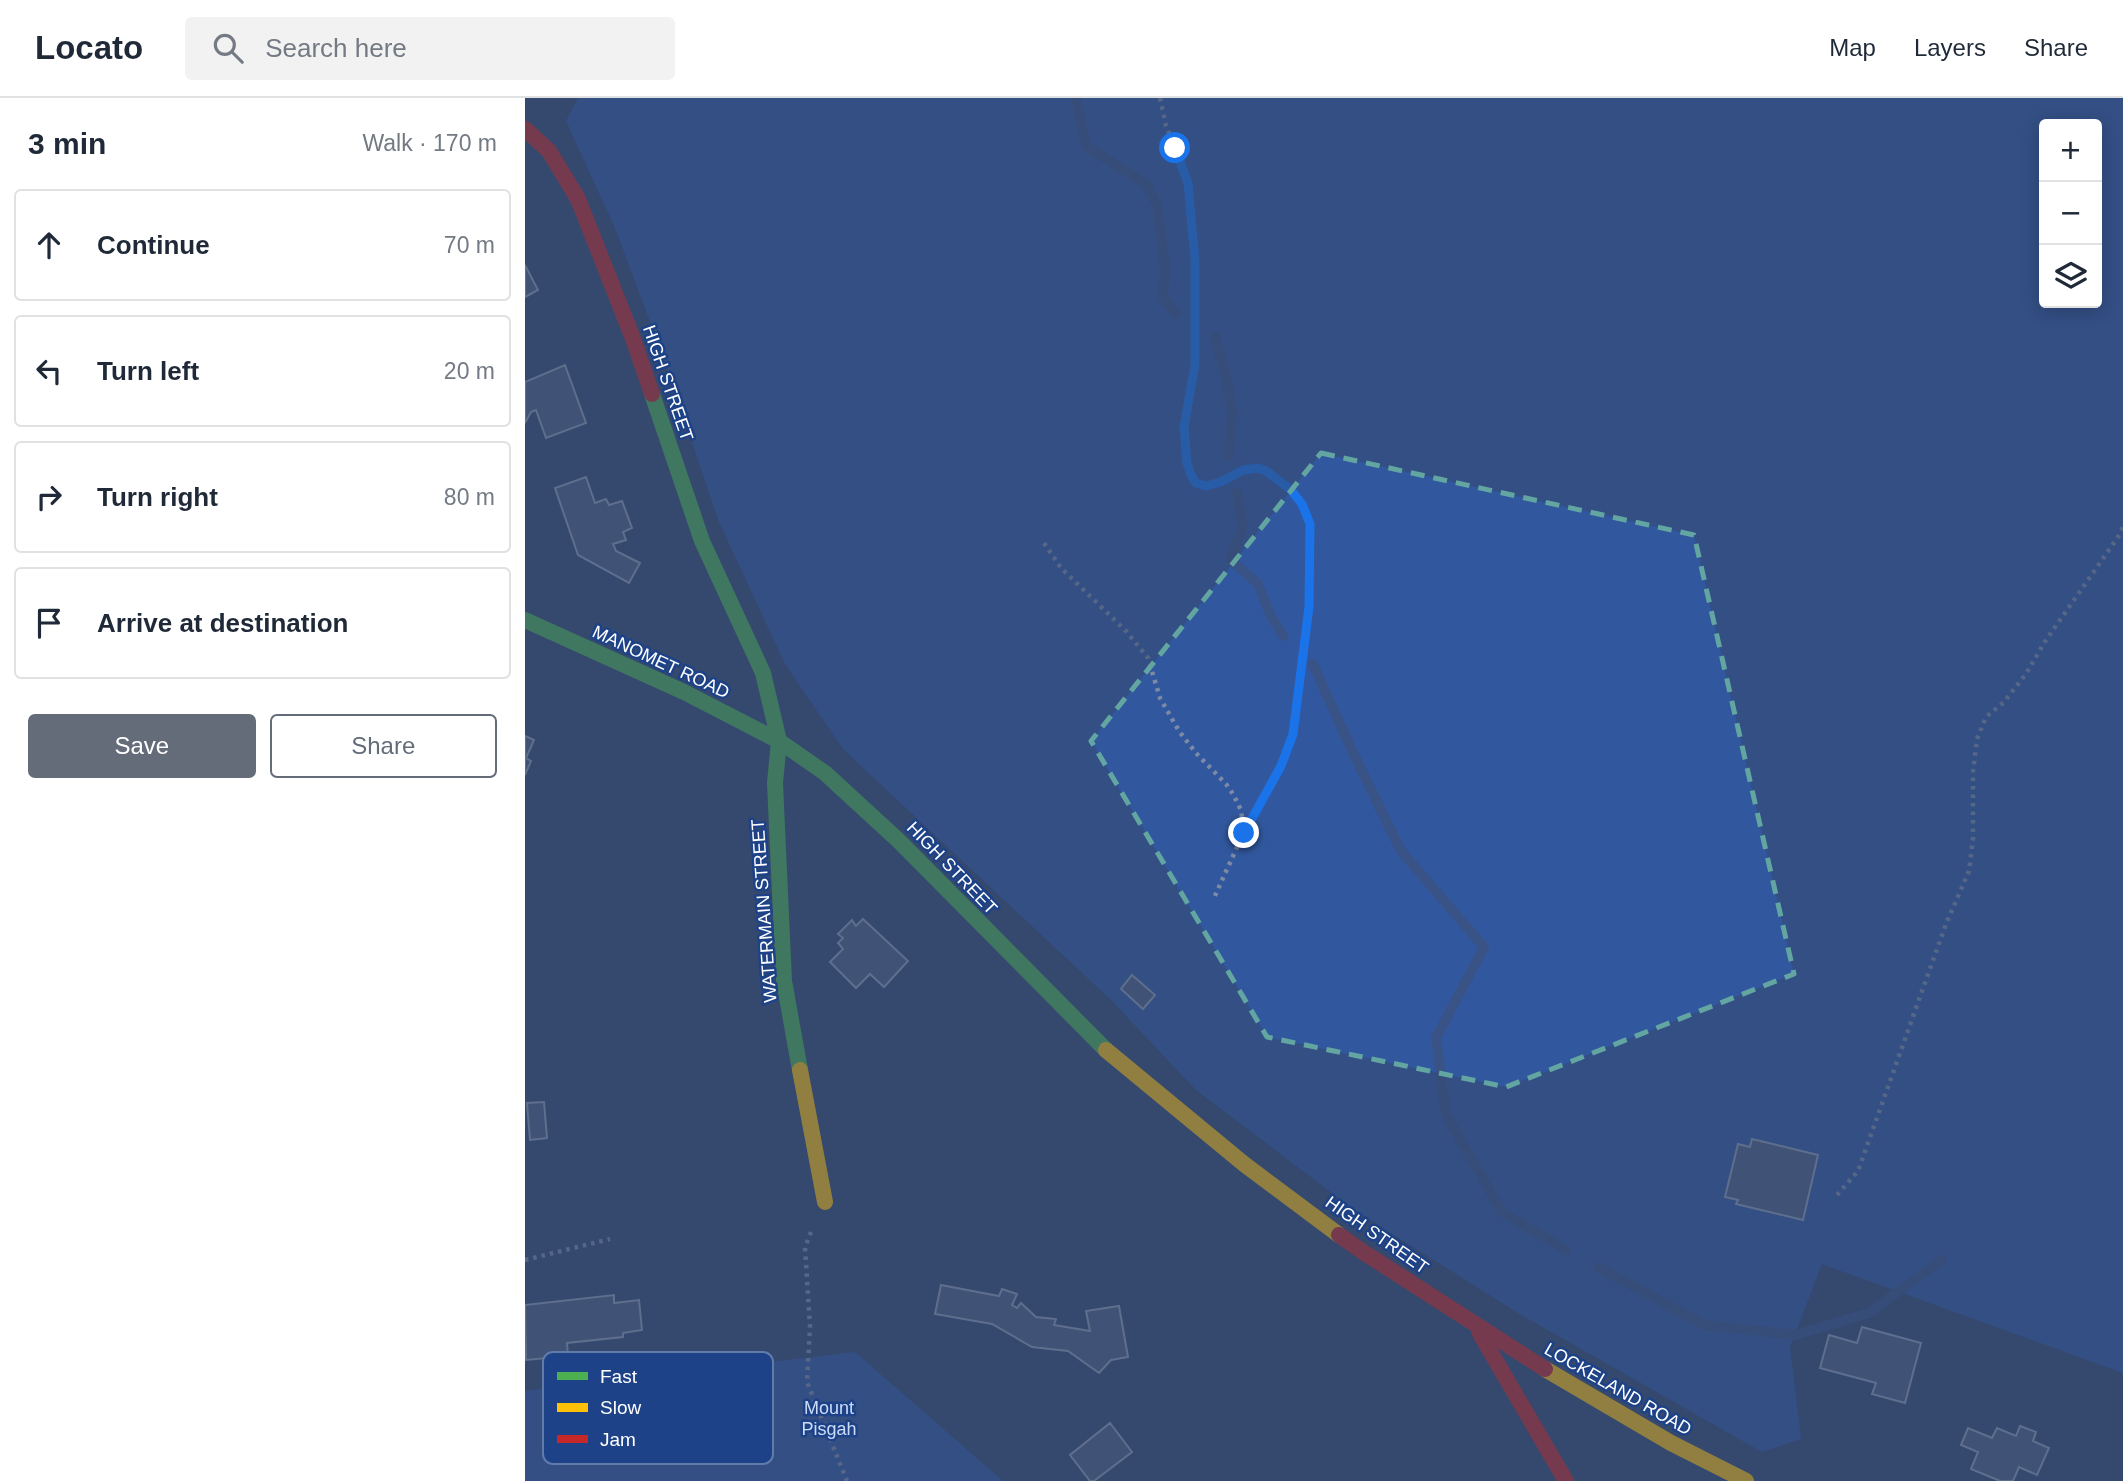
<!DOCTYPE html>
<meta charset="utf-8">
<style>
body{margin:0;font-family:Arial,sans-serif;background:#f2f2f3;color:#1f2937}
.controls{position:absolute;right:21px;top:21px;display:grid;overflow:hidden;border-radius:7px;box-shadow:0 4px 18px #0003}
.controls button{width:63px;height:63px;display:grid;place-items:center;padding:0;border:0;border-bottom:2px solid #e0e1e3;background:#fff;color:#1f2937;font:35px sans-serif}
.stop{position:absolute;width:21px;height:21px;margin:-16px;border:5px solid #1a73e8;border-radius:50%;background:#fff}
.stop.end{background:#1a73e8;border-color:#fff;box-shadow:0 2px 7px #0008}
.list{margin:0;padding:0;list-style:none}
h2{display:flex;justify-content:space-between;align-items:center;height:91px;margin:0;padding:0 28px;font-size:30px}
h2 small{font-size:23px;font-weight:400;color:#747a83}
.list li{display:grid;grid-template-columns:46px 1fr auto;gap:21px;align-items:center;box-sizing:border-box;height:112px;margin:0 14px 14px;padding:0 14px;border:2px solid #e0e1e3;border-radius:7px}
.list b{display:block;font-size:26px;white-space:nowrap}
.list em{font-size:23px;font-style:normal;color:#747a83}
.actions{display:flex;gap:14px;padding:21px 28px}
.actions a{flex:1;padding:16px 0;border:2px solid #646c7a;border-radius:7px;text-align:center;font-size:24px;color:#646c7a}
.actions .main{background:#646c7a;color:#fff}
.icon{flex:none;width:38px;height:38px;fill:none;stroke:currentColor;stroke-width:2;stroke-linecap:round;stroke-linejoin:round}
.map{position:relative;flex:none;width:1598px;height:1383px;overflow:hidden}
header{display:flex;align-items:center;gap:42px;box-sizing:border-box;height:98px;padding:0 35px;background:#fff;border-bottom:2px solid #e0e1e3}
header strong{font-size:33px}
nav{display:flex;gap:38px;margin-inline-start:auto;font-size:24px}
.search{width:490px;height:63px;background:#f2f2f3;display:flex;align-items:center;gap:18px;box-sizing:border-box;padding:0 24px;border-radius:7px;color:#747a83;font-size:26px}
main{display:flex}
aside{flex:1;background:#fff}
.map>svg:first-child{display:block}
.green{fill:#31589e;fill-rule:evenodd}
.lines{fill:none;stroke-linecap:round;stroke-linejoin:round}
.stream{stroke:#395386;stroke-width:10}
.building{fill:#4f607e;stroke:#909cb2;stroke-width:2}
.path{stroke:#7c8aa5;stroke-width:4.5;stroke-dasharray:3.5 5;stroke-linecap:butt}
.fast{stroke:#4caf50;stroke-width:16}
.slow{stroke:#ffc107;stroke-width:16}
.jam{stroke:#c62828;stroke-width:16}
.route{stroke:#1a73e8;stroke-width:9}
.marked{fill:none;stroke:#63a6a1;stroke-width:5;stroke-dasharray:14 9;stroke-linejoin:round}
.labels{text-anchor:middle;stroke-width:5;stroke-linejoin:round;paint-order:stroke}
.street-label{font-size:18px;fill:#fff;stroke:#1d4287}
.park-label{font-size:18px;fill:#cbdbf8;stroke:#1d4287}
.key{fill:#1d4287;stroke:#617bab;stroke-width:2}
.key-label{font-size:19px;fill:#fff}
</style>
<header>
<strong>Locato</strong>
<div class="search"><svg class="icon" aria-label="search" viewBox="0 0 24 24"><circle cx="10" cy="10" r="6"/><path d="M15 15l6 6"/></svg>Search here</div>
<nav><a>Map</a><a>Layers</a><a>Share</a></nav>
</header>
<main>
<aside>
<h2>3 min<small>Walk · 170 m</small></h2>
<ul class="list">
<li><svg class="icon" aria-label="ahead" viewBox="0 0 24 24"><path d="M12 20V5M6 11l6-6 6 6"/></svg><div><b>Continue</b></div><em>70 m</em></li>
<li><svg class="icon" aria-label="left" viewBox="0 0 24 24"><path d="M17 20v-9H6M10 6l-5 5 5 5"/></svg><div><b>Turn left</b></div><em>20 m</em></li>
<li><svg class="icon" aria-label="right" viewBox="0 0 24 24"><path d="M7 20v-9h11M14 6l5 5-5 5"/></svg><div><b>Turn right</b></div><em>80 m</em></li>
<li><svg class="icon" aria-label="arrive" viewBox="0 0 24 24"><path d="M6 21V4h12l-3 4 3 4H6"/></svg><div><b>Arrive at destination</b></div></li>
</ul>
<div class="actions"><a class="main">Save</a><a>Share</a></div>
</aside>
<div class="map">
<svg width="1598" height="1383" viewBox="0 0 1598 1383">
<rect width="100%" height="100%" fill="#35496f"/>
<path class="green" d="M53,0H1598V1275L1297,1166L1265,1249L1276,1341L1237,1354L993,1215L828,1111L671,992L587,903L318,651L260,566L194,424L136,253L90,130L41,23ZM1519,26H1572V205H1519Z
M330,1254L478,1383H0V1293Z"/>
<g class="lines">
<path class="stream" d="M551,0L561,48L621,86L632,107L640,169L638,199L651,216
M690,239L702,282L707,314L704,357
M712,395L718,430L705,461L733,486L745,516L758,538
M788,566L828,655L876,753L959,849L911,940L921,1017L977,1114L1041,1152
M1073,1169L1180,1227L1270,1237L1344,1215L1417,1162"/>
</g>
<path class="building" d="M0,167L13,192L0,199Z
M40,267L61,325L21,340L11,312L6,314L0,325V284Z
M61,379L70,405L81,401L84,407L97,403L107,430L98,434L101,442L88,446L91,453L115,465L104,485L53,457L30,390Z
M0,638L9,642L1,660L6,663L0,677Z
M338,821L383,863L359,889L345,876L331,890L305,864L318,851L313,845L318,840L313,836L327,822L331,828Z
M607,877L630,897L618,911L596,891Z
M19,1004L22,1040L5,1042L2,1005Z
M1227,1041L1293,1057L1278,1122L1211,1106L1213,1102L1200,1099L1213,1046L1225,1049Z
M416,1187L474,1198L477,1191L492,1196L487,1207L492,1210L496,1205L511,1219L531,1221L529,1227L565,1233L561,1213L594,1208L603,1259L586,1262L574,1275L543,1253L507,1249L467,1226L410,1216Z
M89,1197V1205L114,1202L117,1232L98,1235V1239L42,1245L43,1258L1,1262L0,1207Z
M1337,1229L1396,1245L1380,1305L1347,1296L1351,1285L1295,1270L1304,1237L1332,1245Z
M585,1325L607,1354L569,1383H565L545,1357Z
M1495,1328L1511,1334L1508,1343L1524,1350L1512,1377L1494,1369L1488,1383H1475L1446,1371L1453,1354L1436,1347L1443,1330L1467,1340L1472,1330L1491,1338Z"/>
<g class="lines">
<path class="path" d="M635,0L641,28L658,67L663,85L667,126L669,163L670,266L659,329L661,365L666,377L671,385L681,388L696,384L718,372L732,370L741,373L765,391L777,406L785,426L784,509L768,636L756,668L713,747L689,800
M519,445L536,470L601,533L623,560L635,600L654,633L671,655L701,686L708,696L716,712L719,734
M1312,1097L1333,1073L1421,826L1444,773L1448,741V674L1452,641L1461,619L1479,604L1501,576L1519,545L1593,439L1598,429
M286,1134L280,1149L285,1229L282,1284L322,1383
M0,1162L85,1141"/>
<path class="fast" d="M127,296L177,443L238,575L254,643L250,685L259,883L275,972
M0,522L159,594L254,643L300,675L374,743L581,952"/>
<path class="slow" d="M581,952L719,1066L814,1137
M275,972L300,1104
M1020,1271L1146,1345L1221,1383"/>
<path class="jam" d="M0,31L24,53L53,101L107,238L127,296
M814,1137L838,1154L1020,1271
M954,1234L1041,1383"/>
</g>
<g class="lines">
<path class="route" d="M650,50L663,85L670,163V266L659,329L662,365L666,377L671,385L681,388L696,384L718,372L733,370L741,373L765,391L777,406L785,426L784,509L768,636L756,668L719,735"/>
</g>
<path d="M0 0H1598V1383H0ZM796,355L1169,437L1269,876L981,989L742,939L566,643Z" fill="#35496f" fill-opacity=".55" fill-rule="evenodd"/>
<path class="marked" d="M796,355L1169,437L1269,876L981,989L742,939L566,643Z"/>
<g class="labels">
<g class="street-label">
<text transform="translate(143 285) rotate(71)" y="6">HIGH STREET</text>
<text transform="translate(136 564) rotate(25)" y="6">MANOMET ROAD</text>
<text transform="translate(427 770) rotate(46)" y="6">HIGH STREET</text>
<text transform="translate(239 813) rotate(-94)" y="6">WATERMAIN STREET</text>
<text transform="translate(852 1137) rotate(35)" y="6">HIGH STREET</text>
<text transform="translate(1093 1291) rotate(30)" y="6">LOCKELAND ROAD</text>
</g>
<g class="park-label">
<text x="304" y="1316">Mount<tspan x="304" dy="21">Pisgah</tspan></text>
</g>
</g>
<rect x="18" y="1254" width="230" height="112" rx="10" class="key"/>
<rect x="32" y="1274" width="31" height="8" fill="#4caf50"/>
<rect x="32" y="1305" width="31" height="9" fill="#ffc107"/>
<rect x="32" y="1337" width="31" height="8" fill="#c62828"/>
<g class="key-label">
<text x="75" y="1285">Fast</text>
<text x="75" y="1316">Slow</text>
<text x="75" y="1348">Jam</text>
</g>
</svg>
<div class="controls">
<button>+</button>
<button>−</button>
<button><svg class="icon" aria-label="layers" viewBox="0 0 24 24"><path d="M12 4l9 5-9 5-9-5zM3 14l9 5 9-5"/></svg></button>
</div>
<div class="stop" style="left:650px;top:50px"></div>
<div class="stop end" style="left:719px;top:735px"></div>
</div>
</main>
